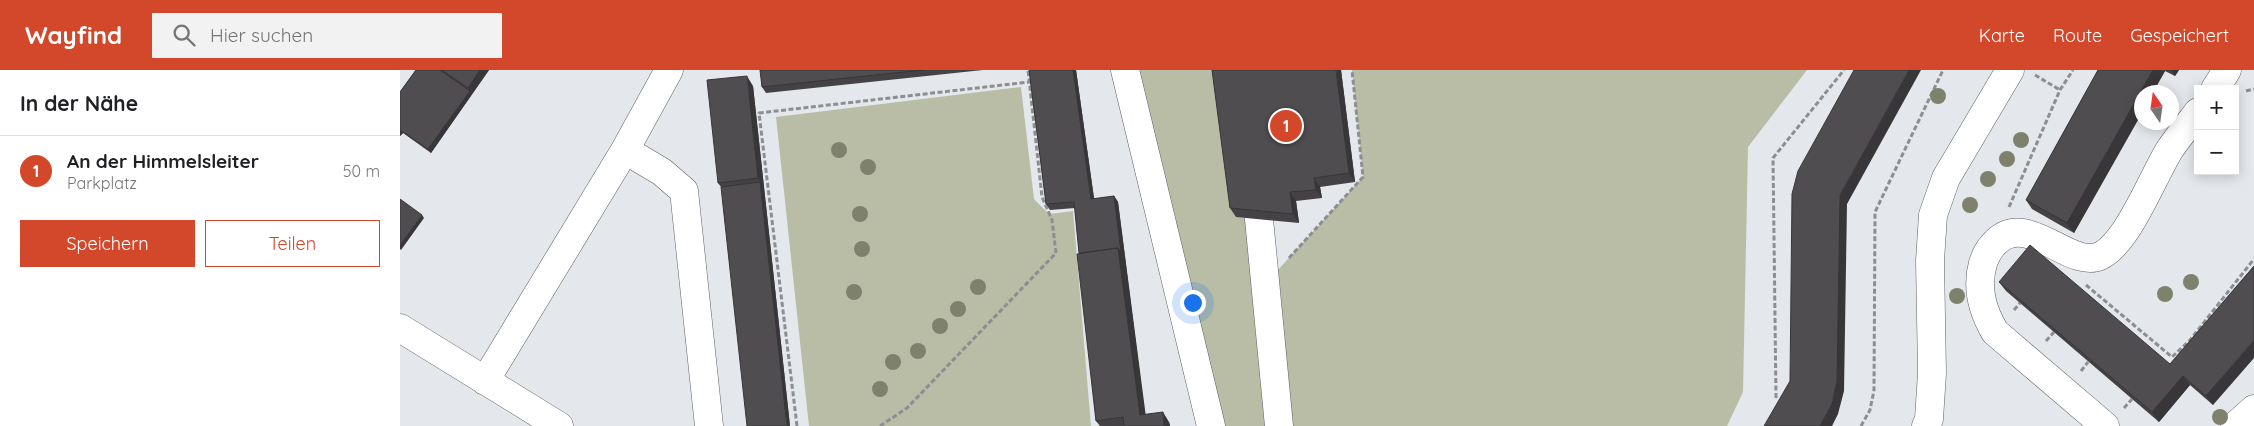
<!DOCTYPE html>
<html lang="de">
<meta charset="utf-8">
<style>
body{margin:0;font-family:Quicksand,sans-serif;background:#f2f2f2;color:#202124}
.controls{position:absolute;right:15px;top:15px;display:grid;overflow:hidden;border-radius:0px;box-shadow:0 2px 12px #0003}
.controls button{width:45px;height:45px;display:grid;place-items:center;padding:0;border:0;border-bottom:1px solid #e0e0e0;background:#fff;color:#202124;font:25px sans-serif}
.compass{position:absolute;left:1734px;top:15px;width:45px;height:45px;border-radius:50%;background:#fff;box-shadow:0 2px 12px #0003;rotate:347deg}
.you{position:absolute;left:792px;top:232px;width:18px;height:18px;margin:-12px;border:4px solid #fff;border-radius:50%;background:#1a73e8;box-shadow:0 0 0 8px #1a73e833}
.badge{display:grid;place-items:center;width:32px;height:32px;border-radius:50%;background:#d3482a;color:#fff;font-size:16px;font-weight:700}
.pin{position:absolute;translate:-50% -50%;border:2px solid #fff;box-shadow:0 1px 5px #0006}
.list{margin:0;padding:0;list-style:none}
h2{display:flex;justify-content:space-between;align-items:center;height:65px;margin:0;padding:0 20px;font-size:21px}
h2 small{font-size:16px;font-weight:400;color:#757577}
.list li{display:grid;grid-template-columns:32px 1fr auto;gap:15px;align-items:center;box-sizing:border-box;height:70px;padding:0 20px;border-top:1px solid #e0e0e0}
.list b{display:block;font-size:19px;white-space:nowrap}
.list p{margin:0;font-size:16px;white-space:nowrap;color:#757577}
.list em{font-size:16px;font-style:normal;color:#757577}
.actions{display:flex;gap:10px;padding:15px 20px}
.actions a{flex:1;padding:11px 0;border:1px solid #d3482a;border-radius:0px;text-align:center;font-size:18px;color:#d3482a}
.actions .main{background:#d3482a;color:#fff}
.icon{flex:none;width:28px;height:28px;fill:none;stroke:currentColor;stroke-width:2;stroke-linecap:round;stroke-linejoin:round}
.map{position:relative;flex:none;width:1854px;height:356px;overflow:hidden}
header{display:flex;align-items:center;gap:30px;box-sizing:border-box;height:70px;padding:0 25px;background:#d3482a;color:#fff}
header strong{font-size:24px}
nav{display:flex;gap:28px;margin-inline-start:auto;font-size:18px}
.search{width:350px;height:45px;background:#f2f2f2;display:flex;align-items:center;gap:12px;box-sizing:border-box;padding:0 18px;border-radius:0px;color:#757577;font-size:19px}
main{display:flex}
aside{flex:1;background:#fff}
.map>svg:first-child{display:block}
.green{fill:#b9bda6}
.lines{fill:none;stroke-linecap:round;stroke-linejoin:round}
.minor-casing{stroke:#5d6064;stroke-width:29}
.path{stroke:#8c8e92;stroke-width:3;stroke-dasharray:5 2.5;stroke-linecap:butt}
.minor{stroke:#fff;stroke-width:28}
.tree{fill:#7e826c}
.wall{fill:#454245}
.shaded-wall{fill:#383638}
.building{fill:#504d50;stroke:#383638}
</style>
<header>
<strong>Wayfind</strong>
<div class="search"><svg class="icon" aria-label="search" viewBox="0 0 24 24"><circle cx="10" cy="10" r="6"/><path d="M15 15l6 6"/></svg>Hier suchen</div>
<nav><a>Karte</a><a>Route</a><a>Gespeichert</a></nav>
</header>
<main>
<aside>
<h2>In der Nähe<small></small></h2>
<ul class="list">
<li><span class="badge">1</span><div><b>An der Himmelsleiter</b><p>Parkplatz</p></div><em>50 m</em></li>
</ul>
<div class="actions"><a class="main">Speichern</a><a>Teilen</a></div>
</aside>
<div class="map">
<svg width="1854" height="356" viewBox="0 0 1854 356">
<rect width="100%" height="100%" fill="#e4e7ec"/>
<path class="green" d="M730,0H817L837,147L859,149L873,356H819Z
M952,0H1407L1348,77L1343,322L1327,356H892L877,201L963,107Z
M621,17L634,129L649,144L673,141L691,356H409L376,47Z"/>
<g class="lines">
<defs>
<path id="minor" d="M725,0L811,356
M1815,19L1827,0
M225,80L262,102L284,121L309,356
M859,149L879,356
M0,258L159,356
M85,311L225,80L269,0
M1526,356L1529,349L1532,303L1530,191L1533,145L1546,108L1610,0
M1705,356L1595,262C1582,240 1576,218 1583,193C1586,185 1588,180 1594,174C1626,138 1669,200 1700,186C1728,173 1753,106 1770,79C1779,66 1789,54 1798,42
M1835,356L1854,339"/>
</defs>
<use href="#minor" class="minor-casing"/>
<path class="path" d="M1635,5L1660,20
M1846,21L1854,19
M1609,137L1660,20L1673,0
M889,188L963,107L952,0
M1686,215L1772,287L1790,270L1854,189
M1614,240L1620,233
M1646,271L1654,262
M1681,301L1688,292
M1376,328L1373,88L1444,0
M1724,338L1732,329
M397,356L359,43L629,12
M480,356L507,338L656,183L652,150L642,127L628,0
M1461,356L1470,340L1474,320L1475,142L1543,0"/>
<use href="#minor" class="minor"/>
</g>
<g class="tree">
<circle cx="1538" cy="26" r="8"/>
<circle cx="1621" cy="70" r="8"/>
<circle cx="439" cy="80" r="8"/>
<circle cx="1607" cy="89" r="8"/>
<circle cx="468" cy="97" r="8"/>
<circle cx="1588" cy="109" r="8"/>
<circle cx="1570" cy="135" r="8"/>
<circle cx="460" cy="144" r="8"/>
<circle cx="462" cy="179" r="8"/>
<circle cx="1791" cy="212" r="8"/>
<circle cx="578" cy="217" r="8"/>
<circle cx="454" cy="222" r="8"/>
<circle cx="1765" cy="224" r="8"/>
<circle cx="1557" cy="226" r="8"/>
<circle cx="558" cy="239" r="8"/>
<circle cx="540" cy="256" r="8"/>
<circle cx="518" cy="281" r="8"/>
<circle cx="493" cy="292" r="8"/>
<circle cx="480" cy="319" r="8"/>
<circle cx="1820" cy="347" r="8"/>
</g>
<path class="wall" d="M16,0H89L31,83L3,63L0,66V22Z
M360,0H583L366,23L362,17Z
M629,0H676L694,129L714,126L718,132L745,345L769,352L770,356H700L696,351L675,138L650,140L646,134Z
M941,0L955,112L920,117L922,128L896,131L899,153L836,147L830,138Z
M1698,0H1779L1775,6L1765,1L1674,163L1632,139L1626,130Z
M353,16L390,356L321,117L318,113Z
M1854,196L1813,335L1790,315L1759,352L1606,221L1599,212L1770,294Z"/>
<path class="shaded-wall" d="M80,0H89L31,83L28,79L70,21L68,18Z
M673,0H676L695,135L691,129Z
M936,0H941L955,112L949,103Z
M1509,0H1521L1447,134L1444,321L1438,344L1432,356H1420L1440,125Z
M1753,0L1765,1L1753,22H1742V43L1674,163L1667,153Z
M1771,0H1779L1775,6Z
M347,6L353,16L390,356H387L360,112L358,108Z
M0,59L3,63L0,66Z
M914,108L920,117L922,128L916,120Z
M890,122L896,131L899,153L893,144Z
M714,126L718,132L747,355L740,345L718,178Z
M22,145L24,148L1,180L0,179V175Z
M1854,270V288L1813,335L1806,326Z
M1783,306L1790,315L1759,352L1752,342Z
M763,342L769,352L770,356H764Z"/>
<path class="building" d="M16,0H40L70,21L28,79L0,60V22Z
M42,0H80L68,18Z
M360,0H523L362,17Z
M629,0H673L691,129L714,126L721,182L718,178L679,183L674,132L646,134Z
M812,0H936L949,103L914,108L916,120L890,122L893,144L830,138Z
M1454,0H1509L1440,125L1437,311L1432,334L1420,356H1364L1390,311L1392,124L1398,101Z
M1698,0H1753L1667,153L1626,130Z
M347,6L358,108L318,113L307,10Z
M360,112L387,356H347L321,117Z
M0,129L22,145L0,175Z
M1630,175L1770,294L1854,196V270L1806,326L1783,306L1752,342L1599,212Z
M718,178L740,345L763,342L764,356H724L723,347L696,351L677,184Z"/>
</svg>
<div class="controls">
<button>+</button>
<button>−</button>
</div>
<svg class="compass" viewBox="-18 -18 36 36"><path d="M0-13l5 13h-10z" fill="#e53935"/><path d="M0 13l5-13h-10z" fill="#757577"/></svg>
<div class="you"></div>
<div class="pin badge" style="left:886px;top:56px">1</div>
</div>
</main>
